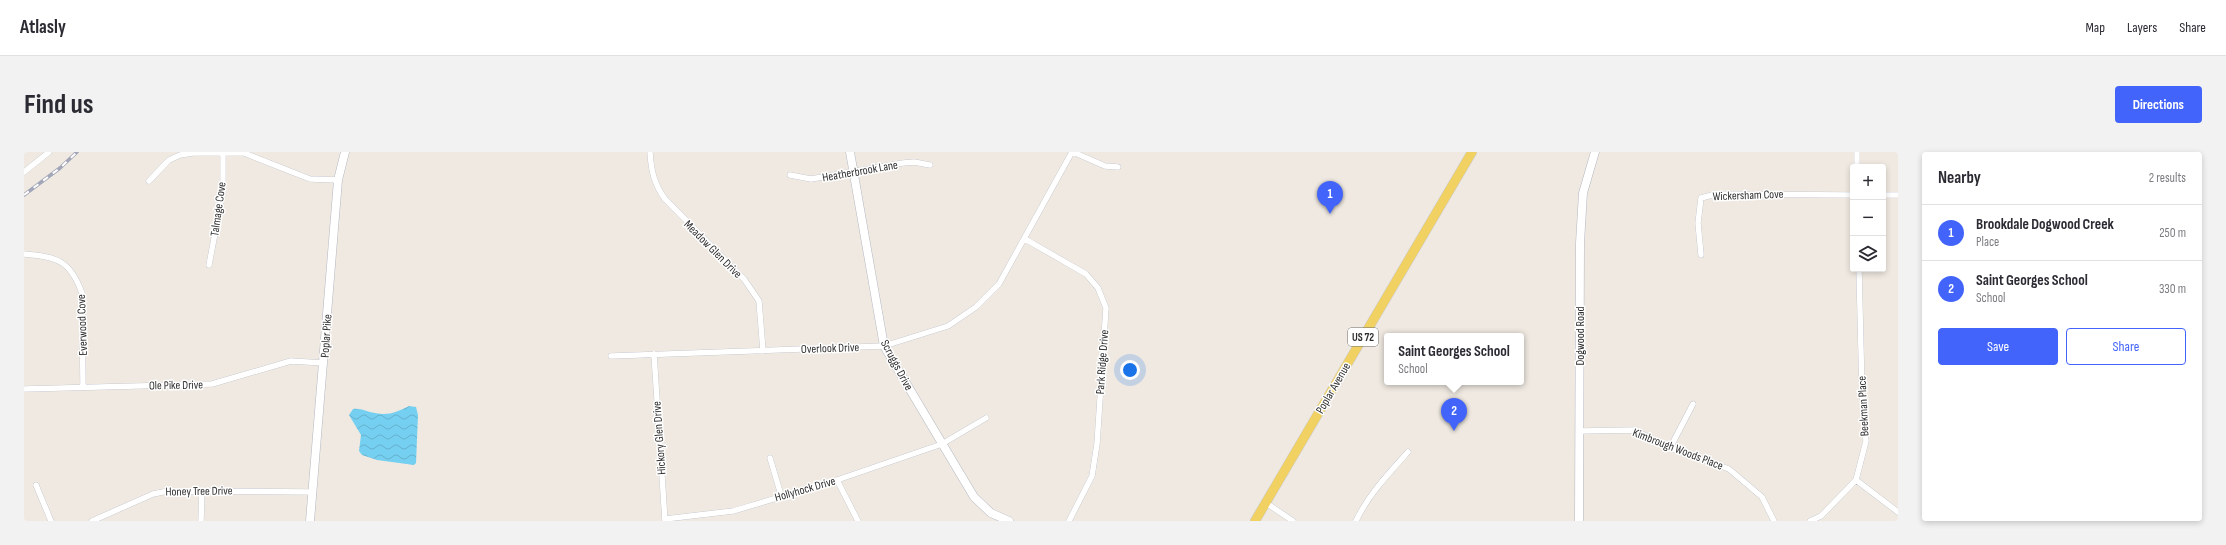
<!DOCTYPE html>
<meta charset="utf-8">
<style>
body{margin:0;font-family:"Sofia Sans Condensed",sans-serif;background:#f2f2f3;color:#2b2b33}
.controls{position:absolute;right:12px;top:12px;display:grid;overflow:hidden;border-radius:4px;box-shadow:0 2px 6px #0003}
.controls button{width:36px;height:36px;display:grid;place-items:center;padding:0;border:0;border-bottom:1px solid #e1e1e2;background:#fff;color:#2b2b33;font:20px sans-serif}
.you{position:absolute;left:1106px;top:218px;width:14px;height:14px;margin:-10px;border:3px solid #fff;border-radius:50%;background:#1a73e8;box-shadow:0 0 0 6px #1a73e833}
.badge{display:grid;place-items:center;width:26px;height:26px;border-radius:50%;background:#4264fb;color:#fff;font-size:13px;font-weight:700}
.pin{position:absolute;translate:-50% -33px;filter:drop-shadow(0 1px 2px #0008)}
.pin::after{content:'';position:absolute;top:21px;width:14px;height:12px;background:inherit;clip-path:polygon(0 0,100% 0,50% 100%)}
.popup{position:absolute;left:1360px;top:181px;width:140px;height:52px;box-sizing:border-box;display:grid;place-content:center;border-radius:4px;background:#fff;filter:drop-shadow(0 1px 3px #0005);font-size:13px;white-space:nowrap;color:#7c7c81}
.popup b{font-size:15px;color:#2b2b33}
.popup::after{content:'';position:absolute;left:50%;top:100%;margin-left:-8px;border:8px solid transparent;border-top-color:#fff}
.list{margin:0;padding:0;list-style:none}
h2{display:flex;justify-content:space-between;align-items:center;height:52px;margin:0;padding:0 16px;font-size:17px}
h2 small{font-size:13px;font-weight:400;color:#7c7c81}
.list li{display:grid;grid-template-columns:26px 1fr auto;gap:12px;align-items:center;box-sizing:border-box;height:56px;padding:0 16px;border-top:1px solid #e1e1e2}
.list b{display:block;font-size:15px;white-space:nowrap}
.list p{margin:0;font-size:13px;white-space:nowrap;color:#7c7c81}
.list em{font-size:13px;font-style:normal;color:#7c7c81}
.actions{display:flex;gap:8px;padding:12px 16px}
.actions a{flex:1;padding:9px 0;border:1px solid #4264fb;border-radius:4px;text-align:center;font-size:14px;color:#4264fb}
.actions .main{background:#4264fb;color:#fff}
.icon{flex:none;width:22px;height:22px;fill:none;stroke:currentColor;stroke-width:2;stroke-linecap:round;stroke-linejoin:round}
.map{position:relative;flex:none;width:1874px;height:369px;overflow:hidden;border-radius:4px}
header{display:flex;align-items:center;gap:24px;box-sizing:border-box;height:56px;padding:0 20px;background:#fff;border-bottom:1px solid #e1e1e2}
header strong{font-size:19px}
nav{display:flex;gap:22px;margin-inline-start:auto;font-size:14px}
.intro{display:flex;align-items:center;justify-content:space-between;box-sizing:border-box;height:96px;padding:0 24px}
h1{margin:0;font-size:28px}
.button{padding:10px 18px;border-radius:4px;background:#4264fb;color:#fff;font-size:14px;font-weight:700}
main{display:flex;gap:24px;padding:0 24px}
aside{flex:1;background:#fff;border-radius:4px;box-shadow:0 2px 6px #0003}
.map>svg:first-child{display:block}
.water{fill:url(#water-waves)}
.lines{fill:none;stroke-linecap:round;stroke-linejoin:round}
.street-casing{stroke:#b4b7c1;stroke-width:6}
.secondary-casing{stroke:#b4b7c1;stroke-width:9}
.primary-casing{stroke:#c9c9c9;stroke-width:10}
.street{stroke:#fff;stroke-width:5.5}
.secondary{stroke:#fff;stroke-width:8}
.primary{stroke:#f2d163;stroke-width:9}
.rail-casing{stroke:#a3a6b8;stroke-width:3.5}
.rail{stroke:#fff;stroke-width:2;stroke-dasharray:6;stroke-linecap:butt}
.labels{text-anchor:middle;stroke-width:3;stroke-linejoin:round;paint-order:stroke}
.shield{fill:#fff;stroke:#6d6d6d;stroke-width:1}
.shield-label{font-size:11px;font-weight:bold;fill:#2e2e2e}
.street-label{font-size:12px;fill:#2e2e2e;stroke:#fff}
</style>
<header>
<strong>Atlasly</strong>
<nav><a>Map</a><a>Layers</a><a>Share</a></nav>
</header>
<div class="intro"><h1>Find us</h1><a class="button">Directions</a></div>
<main>
<div class="map">
<svg width="1874" height="369" viewBox="0 0 1874 369">
<defs>
<pattern id="water-waves" width="16" height="10" patternUnits="userSpaceOnUse"><rect width="16" height="10" fill="#75cff0"/><path d="M0 5q4-4 8 0t8 0" fill="none" stroke="#66b2ce"/></pattern>
</defs>
<rect width="100%" height="100%" fill="#efe9e1"/>
<path class="water" d="M385,254L392,255L394,263L392,311L390,313L353,308L338,303L335,299L337,283L325,263L329,257C337,256 343,260 351,261C364,264 373,260 385,254Z"/>
<g class="lines">
<defs>
<path id="street" d="M626,0C627,18 630,32 641,47L720,127L735,149L739,199
M1049,0L1081,14L1094,15
M1833,15V0
M0,20L25,0
M766,23L787,27L879,11L890,10L906,13
M125,29L145,8L156,3L169,1H220L286,27L314,28
M1859,43H1874
M1001,87L1062,122L1074,136L1082,156L1073,292L1068,324L1045,369
M0,102C33,105 46,108 58,141L59,235
M1677,103L1674,71L1677,46L1692,42L1829,43
M185,113L199,39V0
M630,202L641,369
M587,204L860,194L924,174L952,155L975,132L1048,0
M0,237L188,232L267,209L300,211
M1556,279L1610,278L1646,296L1705,317L1738,345L1750,369
M1646,296L1669,252
M746,306L757,343
M813,328L834,369
M1832,328L1874,360
M12,333L27,369
M1242,351L1269,369
M641,367L709,359L813,328L918,292L962,266
M68,369L129,342L144,339L288,340
M177,369L178,339
M1332,369C1344,343 1365,321 1384,300
M1786,369L1797,364L1832,328L1842,289L1838,239L1835,117"/>
<path id="secondary" d="M826,0L860,194L950,345L967,361L985,369
M286,369L314,28L321,0
M1555,369L1556,91L1559,41L1571,0"/>
<path id="primary" d="M1231,369L1448,0"/>
</defs>
<use href="#street" class="street-casing"/>
<use href="#secondary" class="secondary-casing"/>
<use href="#primary" class="primary-casing"/>
<use href="#street" class="street"/>
<use href="#secondary" class="secondary"/>
<use href="#primary" class="primary"/>
<defs>
<path id="rail" d="M0,43L36,16L53,0"/>
</defs>
<use href="#rail" class="rail-casing"/>
<use href="#rail" class="rail"/>
</g>
<g class="labels">
<rect class="shield" x="1324" y="176" width="30" height="18" rx="3"/>
<g class="shield-label">
<text x="1339" y="189">US 72</text>
</g>
<g class="street-label">
<text transform="translate(836 19) rotate(-10)" y="4">Heatherbrook Lane</text>
<text transform="translate(1724 43) rotate(-2)" y="4">Wickersham Cove</text>
<text transform="translate(194 57) rotate(-82)" y="4">Talmage Cove</text>
<text transform="translate(689 97) rotate(45)" y="4">Meadow Glen Drive</text>
<text transform="translate(58 173) rotate(-92)" y="4">Everwood Cove</text>
<text transform="translate(302 184) rotate(-86)" y="4">Poplar Pike</text>
<text transform="translate(1556 184) rotate(-90)" y="4">Dogwood Road</text>
<text transform="translate(806 196) rotate(-2)" y="4">Overlook Drive</text>
<text transform="translate(1078 210) rotate(-86)" y="4">Park Ridge Drive</text>
<text transform="translate(873 213) rotate(62)" y="4">Scruggs Drive</text>
<text transform="translate(152 233) rotate(-1)" y="4">Ole Pike Drive</text>
<text transform="translate(1309 236) rotate(-60)" y="4">Poplar Avenue</text>
<text transform="translate(1839 254) rotate(-93)" y="4">Beekman Place</text>
<text transform="translate(635 286) rotate(-94)" y="4">Hickory Glen Drive</text>
<text transform="translate(1654 297) rotate(21)" y="4">Kimbrough Woods Place</text>
<text transform="translate(781 337) rotate(-16)" y="4">Hollyhock Drive</text>
<text transform="translate(175 339) rotate(-1)" y="4">Honey Tree Drive</text>
</g>
</g>
</svg>
<div class="controls">
<button>+</button>
<button>−</button>
<button><svg class="icon" aria-label="layers" viewBox="0 0 24 24"><path d="M12 4l9 5-9 5-9-5zM3 14l9 5 9-5"/></svg></button>
</div>
<div class="you"></div>
<div class="pin badge" style="left:1306px;top:62px">1</div>
<div class="pin badge" style="left:1430px;top:279px">2</div>
<div class="popup"><b>Saint Georges School</b>School</div>
</div>
<aside>
<h2>Nearby<small>2 results</small></h2>
<ul class="list">
<li><span class="badge">1</span><div><b>Brookdale Dogwood Creek</b><p>Place</p></div><em>250 m</em></li>
<li><span class="badge">2</span><div><b>Saint Georges School</b><p>School</p></div><em>330 m</em></li>
</ul>
<div class="actions"><a class="main">Save</a><a>Share</a></div>
</aside>
</main>
